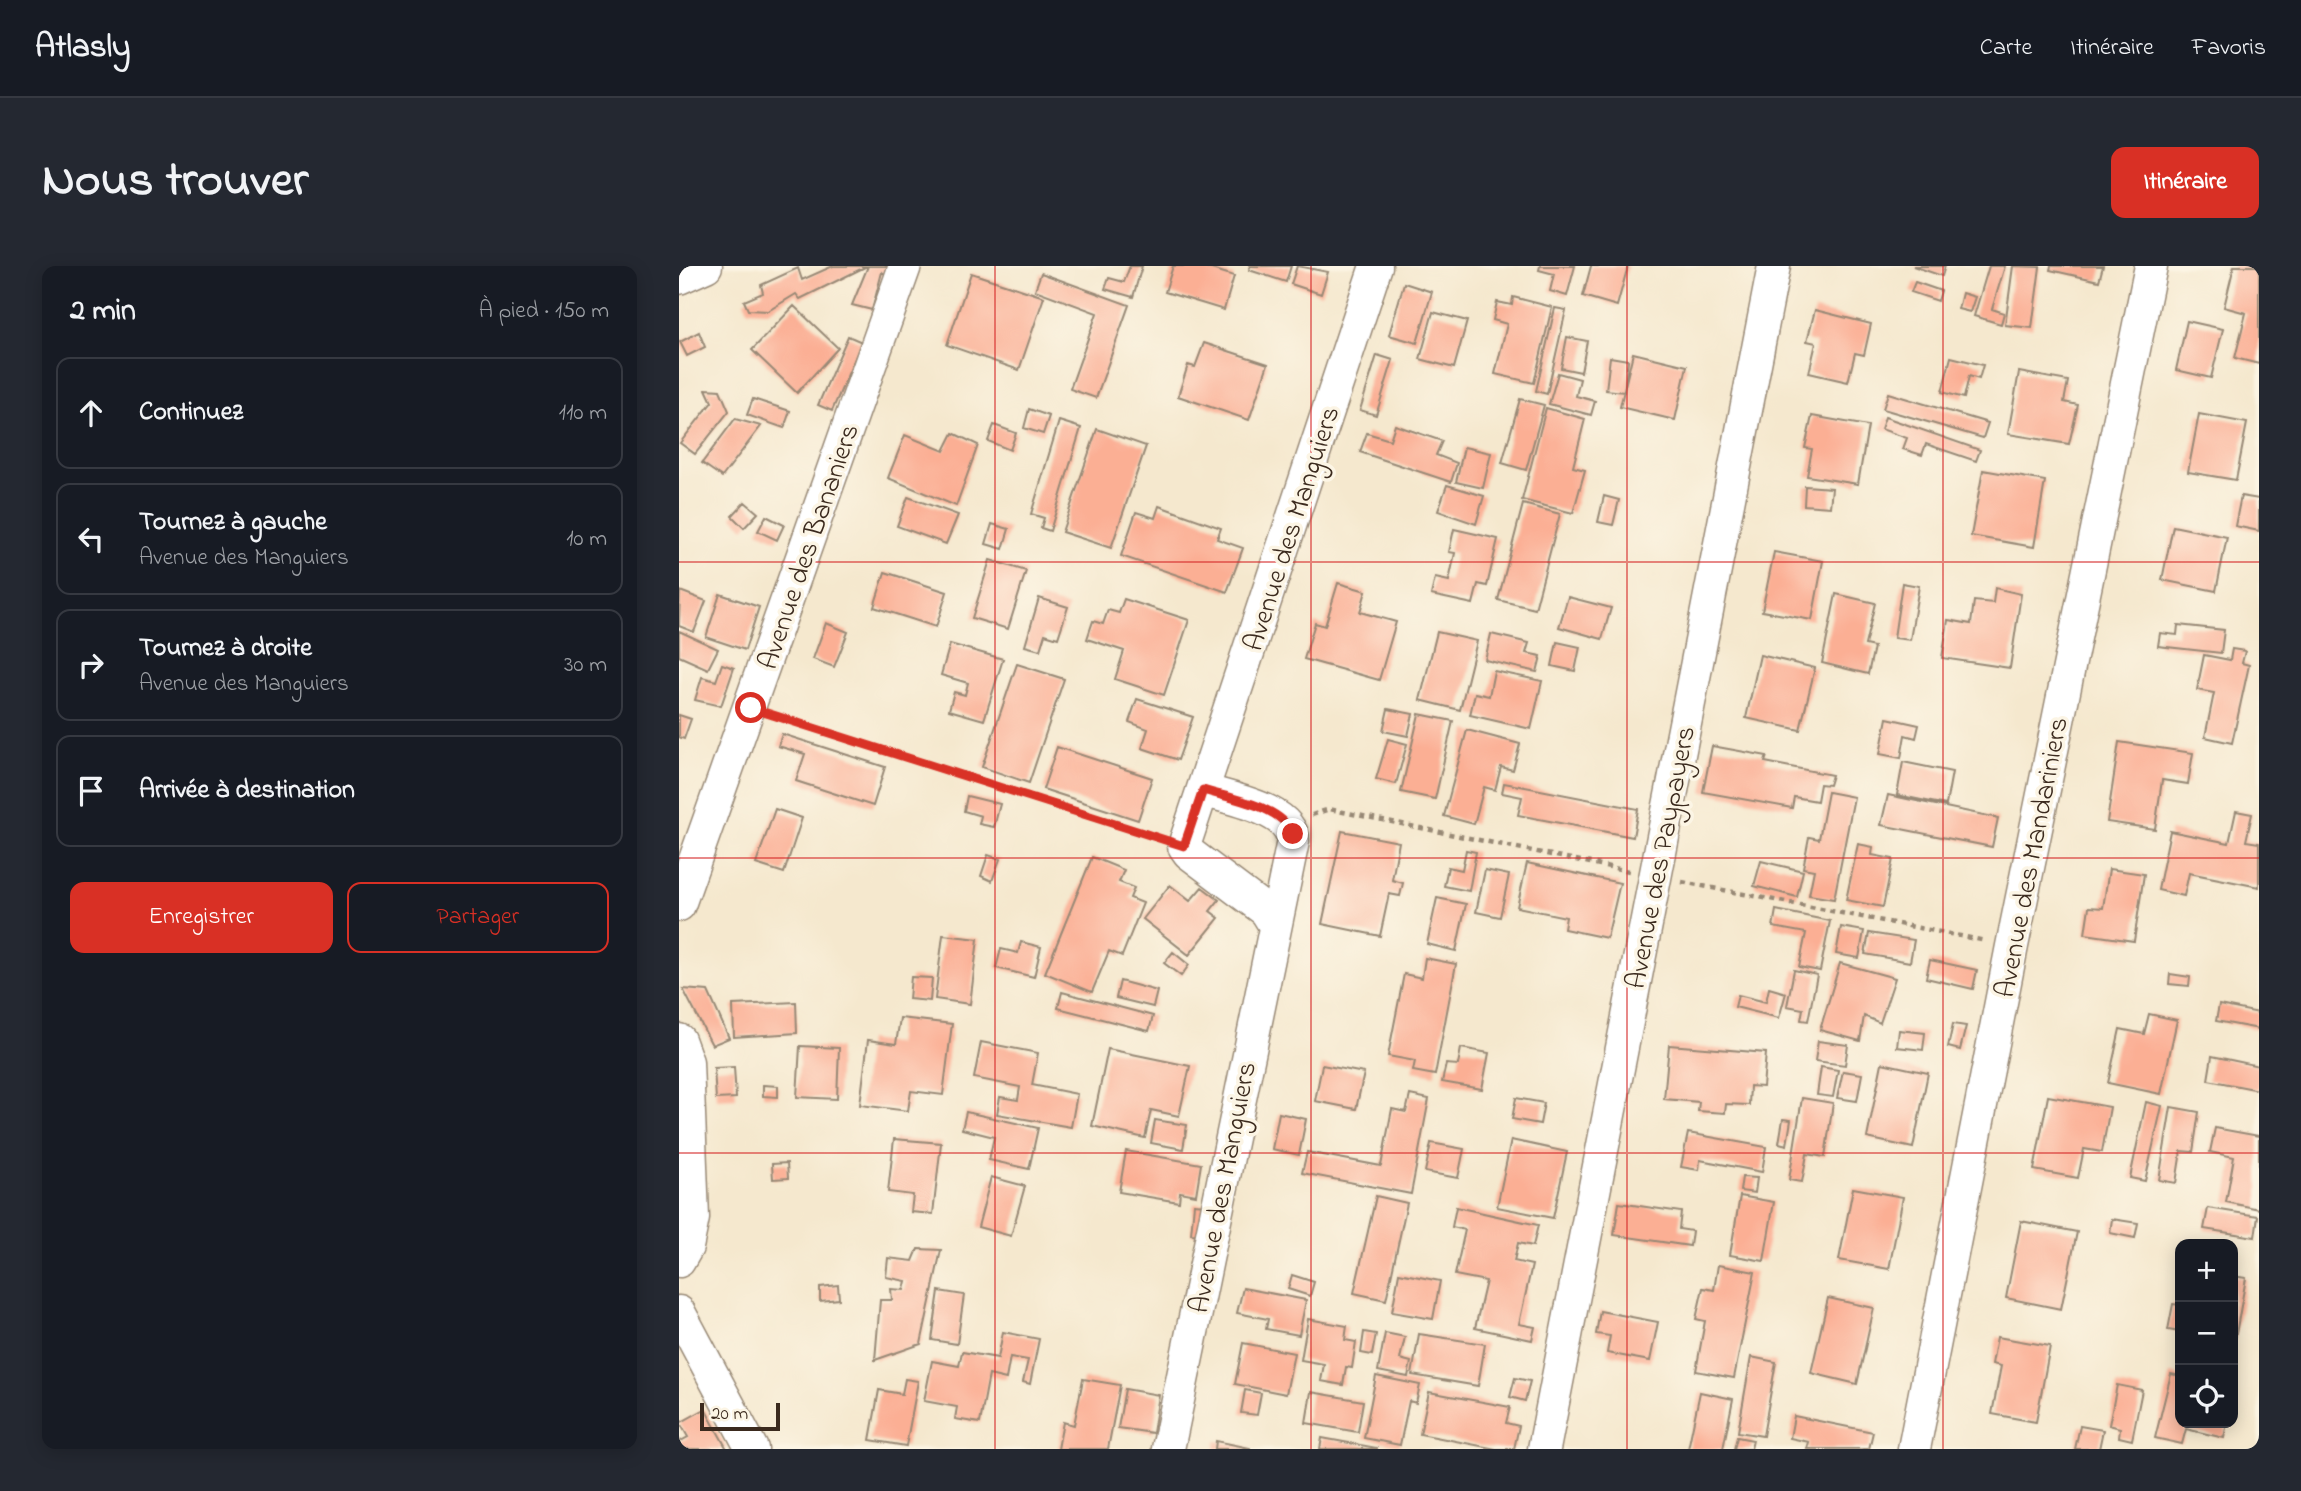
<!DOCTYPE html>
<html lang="fr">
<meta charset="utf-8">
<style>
body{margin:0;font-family:"Indie Flower",sans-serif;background:#242831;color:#f1f3f6}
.controls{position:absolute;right:21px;bottom:21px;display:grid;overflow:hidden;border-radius:14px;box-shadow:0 4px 18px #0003}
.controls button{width:63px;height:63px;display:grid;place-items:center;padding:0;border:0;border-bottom:2px solid #363941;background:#171b24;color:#f1f3f6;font:35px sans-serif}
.scale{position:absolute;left:21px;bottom:18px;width:80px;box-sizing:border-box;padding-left:7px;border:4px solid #3b2a1e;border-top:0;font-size:19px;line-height:24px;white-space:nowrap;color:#3b2a1e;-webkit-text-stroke:5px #fcf5e5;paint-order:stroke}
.stop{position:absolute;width:21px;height:21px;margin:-16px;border:5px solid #d93025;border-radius:50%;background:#fff}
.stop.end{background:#d93025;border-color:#fff;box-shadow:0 2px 7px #0008}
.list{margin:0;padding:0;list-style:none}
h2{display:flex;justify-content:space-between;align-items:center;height:91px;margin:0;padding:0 28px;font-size:30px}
h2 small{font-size:23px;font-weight:400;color:#9ea1a6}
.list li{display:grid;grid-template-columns:46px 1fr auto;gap:21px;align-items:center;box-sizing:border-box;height:112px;margin:0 14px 14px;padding:0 14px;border:2px solid #363941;border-radius:14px}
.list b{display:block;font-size:26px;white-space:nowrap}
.list p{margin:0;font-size:23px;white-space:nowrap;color:#9ea1a6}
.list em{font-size:23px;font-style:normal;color:#9ea1a6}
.actions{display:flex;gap:14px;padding:21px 28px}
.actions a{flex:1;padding:16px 0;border:2px solid #d93025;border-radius:14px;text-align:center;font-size:24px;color:#d93025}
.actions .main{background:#d93025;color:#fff}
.icon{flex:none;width:38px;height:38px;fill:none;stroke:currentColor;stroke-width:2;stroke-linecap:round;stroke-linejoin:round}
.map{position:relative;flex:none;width:1580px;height:1183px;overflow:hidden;border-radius:14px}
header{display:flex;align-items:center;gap:42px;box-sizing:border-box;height:98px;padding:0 35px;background:#171b24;border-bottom:2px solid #363941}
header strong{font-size:33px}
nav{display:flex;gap:38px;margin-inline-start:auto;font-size:24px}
.intro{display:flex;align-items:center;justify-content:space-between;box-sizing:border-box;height:168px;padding:0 42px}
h1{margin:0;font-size:49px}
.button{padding:18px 32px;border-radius:14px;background:#d93025;color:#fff;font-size:24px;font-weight:700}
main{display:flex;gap:42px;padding:0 42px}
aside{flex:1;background:#171b24;border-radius:14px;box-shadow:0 4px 18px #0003}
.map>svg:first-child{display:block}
.building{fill:#fbaf94}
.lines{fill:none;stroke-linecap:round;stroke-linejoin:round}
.minor-casing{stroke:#988976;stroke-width:35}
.path{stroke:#988976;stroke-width:4.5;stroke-dasharray:5 5;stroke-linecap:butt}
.minor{stroke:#fff;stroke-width:32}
.route{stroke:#d93025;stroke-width:9}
.grid{fill:none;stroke:#d62828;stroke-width:2;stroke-opacity:0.55}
.labels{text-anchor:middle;stroke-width:7;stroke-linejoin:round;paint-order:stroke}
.street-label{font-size:28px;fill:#3b2a1e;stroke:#fcf5e5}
</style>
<header>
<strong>Atlasly</strong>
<nav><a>Carte</a><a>Itinéraire</a><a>Favoris</a></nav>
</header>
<div class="intro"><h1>Nous trouver</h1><a class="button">Itinéraire</a></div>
<main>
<aside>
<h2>2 min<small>À pied · 150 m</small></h2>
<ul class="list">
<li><svg class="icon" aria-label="ahead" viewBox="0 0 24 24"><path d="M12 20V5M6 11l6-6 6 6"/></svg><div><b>Continuez</b></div><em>110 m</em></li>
<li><svg class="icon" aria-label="left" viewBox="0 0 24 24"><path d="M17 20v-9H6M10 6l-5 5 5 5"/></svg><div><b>Tournez à gauche</b><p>Avenue des Manguiers</p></div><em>10 m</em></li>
<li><svg class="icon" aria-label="right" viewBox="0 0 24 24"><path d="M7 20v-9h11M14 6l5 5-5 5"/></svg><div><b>Tournez à droite</b><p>Avenue des Manguiers</p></div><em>30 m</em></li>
<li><svg class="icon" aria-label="arrive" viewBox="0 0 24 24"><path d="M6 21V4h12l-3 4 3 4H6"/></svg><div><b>Arrivée à destination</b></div></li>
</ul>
<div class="actions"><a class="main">Enregistrer</a><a>Partager</a></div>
</aside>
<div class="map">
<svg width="1580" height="1183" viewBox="0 0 1580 1183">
<rect width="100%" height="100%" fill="#fcf5e5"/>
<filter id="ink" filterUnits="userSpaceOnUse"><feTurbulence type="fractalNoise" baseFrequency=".0143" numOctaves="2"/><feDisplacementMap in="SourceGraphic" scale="14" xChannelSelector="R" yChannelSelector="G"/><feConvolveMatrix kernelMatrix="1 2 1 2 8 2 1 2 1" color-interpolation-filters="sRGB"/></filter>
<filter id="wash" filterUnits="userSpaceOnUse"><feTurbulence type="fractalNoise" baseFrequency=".00686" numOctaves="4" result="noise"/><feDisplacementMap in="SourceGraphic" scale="28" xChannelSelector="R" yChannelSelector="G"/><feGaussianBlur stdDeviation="1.57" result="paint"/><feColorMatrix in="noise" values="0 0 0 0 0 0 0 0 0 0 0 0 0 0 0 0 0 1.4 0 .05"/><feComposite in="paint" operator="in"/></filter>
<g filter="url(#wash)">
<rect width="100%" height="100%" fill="#f5e8ce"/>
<g id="blocks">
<path class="building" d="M154,0H188L121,33L117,28L89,45L69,44L65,35L84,27L82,19L119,2L123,14Z
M189,0H212L209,10L203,6L193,44L173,39Z
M451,0H463L454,31L426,23L430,12L445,16Z
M494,0H523L555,10L545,44L486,26Z
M571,0H612L607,16L570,4Z
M618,0L649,6L642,28L612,18Z
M861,0H896L888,30L871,25L875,8L860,4Z
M912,0H949L938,40L904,30Z
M1234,0H1266L1263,10Z
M1310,0H1326L1313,43L1325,47L1322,58L1295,50Z
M1334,0L1361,1L1353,62L1326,59Z
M1372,0H1424L1420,15L1371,4Z
M1555,0H1580V98L1556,92L1567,47L1545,41Z
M292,7L365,31L340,104L268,79Z
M362,7L450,39L417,132L391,123L418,47L356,24Z
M1236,16L1262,25L1259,35L1232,26Z
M725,17L753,26L738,77L710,69Z
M1283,27L1296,31L1291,46L1279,43Z
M834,31L873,41L855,117L816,108L828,58L814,54L818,36L833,39Z
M115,40L159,82L118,127L73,84Z
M876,42L887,44L868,128L857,125Z
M1136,44L1192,58L1185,89L1176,87L1169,116L1130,107L1137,77L1128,75Z
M754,46L788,55L775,102L741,93Z
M1508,55L1544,63L1532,112L1497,104Z
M20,66L26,81L8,90L1,76Z
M169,70L183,76L153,145L139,139Z
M888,71L908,75L902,106L882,102Z
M525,77L589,98L570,154L499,130L509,99L516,101Z
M954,87L1008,100L996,154L941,141Z
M698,89L714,94L697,149L681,144Z
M931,91L949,94L945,126L927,124Z
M1272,91L1304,99L1300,113L1290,110L1285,132L1263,126Z
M1340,106L1389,115L1385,136L1399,139L1390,178L1329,168Z
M879,107L901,113L897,130L916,135L912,149L870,138Z
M27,123L41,124L50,145L16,188L1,177L33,136Z
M1209,127L1309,157L1304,172L1204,143Z
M74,133L111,145L105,162L68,149Z
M841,133L865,139L847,204L823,197Z
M867,142L906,153L894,201L906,204L894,247L843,234Z
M350,143L370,150L364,168L345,162Z
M1520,148L1568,157L1557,214L1509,206Z
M1133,150L1189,160L1179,218L1128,210L1133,183L1126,182Z
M1206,151L1301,184L1297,195L1247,178L1243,189L1224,183L1228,172L1202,163Z
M56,153L82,160L43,211L23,197Z
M380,155L402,162L371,265L362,262L365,252L352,248Z
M315,159L337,167L331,184L309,175Z
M716,159L763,175L757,189L778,197L772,216L681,186L688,167L711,174Z
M418,163L467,180L432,282L383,266Z
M274,167L299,179L277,240L209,212L226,169L265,185Z
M785,181L812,187L804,222L777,216Z
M1304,204L1366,215L1355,281L1292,270Z
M768,219L805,230L797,258L759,245Z
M1126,220L1153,222L1151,241L1125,239Z
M925,230L940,234L934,259L919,256Z
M1562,230L1580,233V265L1556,260Z
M229,231L279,249L267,278L218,260Z
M66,236L79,247L65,262L53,250Z
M844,238L881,248L856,343L819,334Z
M480,240L542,262L538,273L564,282L548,326L442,290L457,246L476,252Z
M87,250L105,259L98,274L79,265Z
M313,258L330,263L324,283L307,278Z
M1494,260L1548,271L1537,325L1483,314Z
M775,263L819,273L808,320L799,318L794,338L752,329L756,312L770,315L776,287L770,286Z
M1095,286L1144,295L1133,354L1083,345Z
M311,294L347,305L329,363L293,352Z
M206,306L268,326L257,361L195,341Z
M659,317L687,325L681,346L717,356L700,414L625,393L636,357L646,360Z
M1223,317L1240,320L1231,374L1215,372Z
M1316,322L1342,328L1331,402L1263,392L1269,354L1292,358L1295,335L1314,337Z
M1,325L27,335L15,366L0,360Z
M41,328L80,341L66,384L27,371Z
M1157,328L1196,337L1186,379L1195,381L1189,408L1143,397Z
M889,331L932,342L923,373L880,361Z
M360,332L389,341L379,372L366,368L361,384L346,380Z
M445,333L510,354L485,429L436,413L445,385L408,373L414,355L424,358L429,344L440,347Z
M147,357L169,366L155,401L134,393Z
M1499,359L1545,364L1542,387L1479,380L1481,367L1498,369Z
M0,365L39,383L29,403L0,390Z
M758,366L798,375L781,444L741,434Z
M812,368L850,377L847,387L862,390L858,406L806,394Z
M878,376L901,381L896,405L873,400Z
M271,378L324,393L305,454L270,444L275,426L286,429L289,417L262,409Z
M1553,383L1566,385L1563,397L1570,399L1553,477L1526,471L1535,427L1518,424L1525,389L1551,394Z
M1081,389L1136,402L1121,464L1067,452Z
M43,398L55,402L42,440L16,434L23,411L37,415Z
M338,398L385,413L350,517L303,501Z
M815,405L863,415L852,463L791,449L796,427L810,430Z
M458,433L514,451L499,494L463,482L469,463L450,456Z
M709,443L734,448L729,470L704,465Z
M740,448L774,455L756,533L722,526Z
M0,449L12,453L5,473L0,471Z
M1208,452L1240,459L1237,472L1226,469L1222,492L1201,488Z
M788,464L841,478L834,504L822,501L816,524L805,521L795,558L765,550Z
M103,468L206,501L194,540L117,515L126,488L99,480Z
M709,473L728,478L717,518L697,513Z
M1440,476L1514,487L1509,518L1483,514L1476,563L1428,556Z
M1033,480L1088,490L1086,496L1153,509L1150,519L1141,518L1138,535L1115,531L1113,542L1024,526Z
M378,481L473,512L459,554L364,523Z
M1224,496L1273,506L1267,539L1218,529Z
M825,517L959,543L954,571L839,549L843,531L823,527Z
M1149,526L1175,531L1155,633L1130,629L1135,604L1124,602L1130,571L1140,573Z
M1209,529L1319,552L1313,581L1202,559Z
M288,530L321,538L315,561L300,558L302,550L285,545Z
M96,543L123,552L105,607L77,598Z
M1557,545L1573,548L1567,575L1580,577V621L1510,607L1505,630L1479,624L1491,565L1550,577Z
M663,565L720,576L713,614L724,617L721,630L710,628L701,670L643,658Z
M1179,578L1194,581L1193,589L1214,593L1204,641L1167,634Z
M787,584L797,586L790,625L765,620L769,601L783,604Z
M309,589L321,593L313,615L302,610Z
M413,591L445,604L440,616L455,622L451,632L464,637L443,690L430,685L413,726L366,707Z
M1082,595L1124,605L1118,631L1075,620Z
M848,597L941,617L928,672L885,663L887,651L838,641Z
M1430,603L1465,608L1455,675L1406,668L1410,641L1424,642Z
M806,604L830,609L821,651L797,646Z
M491,619L511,635L523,621L540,634L531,645L540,652L510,689L464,653Z
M758,632L787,638L777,685L748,678Z
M1097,644L1151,655L1141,705L1120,701L1127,667L1094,661Z
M1162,661L1185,665L1180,692L1157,688Z
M1190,667L1235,674L1231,696L1186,688Z
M264,669L299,673L291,738L256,733Z
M342,676L362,681L355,711L317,702L322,683L339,687Z
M494,686L510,699L502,710L485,697Z
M746,692L777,698L756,809L734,805L736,795L709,790L725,708L743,712Z
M1251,694L1298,704L1294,723L1247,712Z
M1161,697L1216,712L1201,757L1185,750L1181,775L1141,764Z
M1115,704L1138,709L1129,755L1122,754L1124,743L1108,740Z
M1491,708L1511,711L1510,720L1490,718Z
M232,711L253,712L251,735L230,733Z
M441,715L478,725L474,741L437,732Z
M1090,722L1107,727L1100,752L1056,741L1059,729L1087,736Z
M4,723L29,725L50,772L33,779Z
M383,726L474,750L470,765L379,742Z
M117,736L118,767L55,771L54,739Z
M1540,739L1580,747V763L1537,755Z
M1470,748L1498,754L1482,828L1429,817L1441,763L1465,768Z
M221,752L273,758L264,829L232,825L229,845L181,839L189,774L217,778Z
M1274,758L1287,760L1281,784L1269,781Z
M1220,764L1246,767L1244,784L1218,781Z
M1139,775L1169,779L1166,799L1136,795Z
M302,776L359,787L353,819L398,828L392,861L318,848L321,831L339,834L341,821L295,812Z
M990,779L1087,787L1084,821L1071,820L1070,839L1047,838L1046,847L1019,845L1020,836L985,833Z
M121,780L160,782L158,833L118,831Z
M782,782L810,787L803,823L763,816L767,798L779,799Z
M429,783L511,800L500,850L472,844L466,872L413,860Z
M1533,790L1580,800V824L1529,814Z
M1203,797L1249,807L1234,882L1188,872Z
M643,799L685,807L677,843L636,835Z
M55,801L57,832L37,833L35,802Z
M1142,801L1159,804L1154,831L1138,829Z
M1164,805L1183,808L1178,835L1158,832Z
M84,819L99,820V831L84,830Z
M731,829L750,833L732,928L623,907L628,886L702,900L713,843L727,846Z
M1369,830L1431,841L1423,886L1405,883L1399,912L1355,904Z
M837,832L865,837L861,858L833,853Z
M1123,832L1154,837L1146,891L1128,888L1123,916L1110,914Z
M1467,836L1483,840L1466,915L1451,912Z
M1492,841L1520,846L1514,886L1502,885L1497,917L1480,914Z
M287,846L359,862L350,903L310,894L315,871L283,863Z
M600,847L627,853L620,889L593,883Z
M1104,853L1112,854L1108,879L1100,877Z
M476,854L508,859L504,883L472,877Z
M1536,862L1580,870V943L1547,936L1555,891L1531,886Z
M1009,867L1087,881L1083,906L1021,894L1020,904L1002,901Z
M215,873L262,877L254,948L232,946L234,929L209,926Z
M832,874L888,886L874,952L818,941Z
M752,877L785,883L779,912L746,906Z
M447,885L522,898L517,929L501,926L500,936L440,926Z
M108,897L109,912L94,913L93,898Z
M312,911L346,920L332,970L299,961Z
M1063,911L1078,912L1076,927L1061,925Z
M1174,922L1224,931L1210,1003L1160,994Z
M697,930L728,937L707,1034L675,1027Z
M1061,930L1095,936L1085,995L1051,989Z
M940,937L1002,946L1000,963L1013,965L1011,980L935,969Z
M515,938L526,939L523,969L512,968Z
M777,941L859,959L854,980L839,977L835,995L853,999L840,1058L856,1061L853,1074L796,1062L807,1015L776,1009L786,964L773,961Z
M1529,942L1579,950L1576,971L1525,963Z
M1433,953L1459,957L1456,972L1431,967Z
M1342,955L1398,966L1382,1043L1327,1032Z
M239,983L262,984L242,1078L196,1094L201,1034H213L212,1023L225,1024L227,1015L207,1011L209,992L234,995Z
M1039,999L1076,1006L1055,1112L1017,1105L1026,1055L1017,1053L1024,1022L1035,1024Z
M720,1007L761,1015L754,1053L713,1046Z
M613,1009L635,1016L631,1030L609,1023Z
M1554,1010L1567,1012L1555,1079H1554Z
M159,1019L160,1033L141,1035V1021Z
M564,1022L627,1034L620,1069L587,1063L589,1053L558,1047Z
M260,1025L285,1029L278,1078L253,1074Z
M1149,1032L1195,1042L1178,1118L1132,1107Z
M1494,1038L1501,1039V1066L1489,1064Z
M921,1045L979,1056L971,1095L928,1087L931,1070L917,1068Z
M629,1053L668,1060L666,1074L677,1076L673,1102L667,1101L664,1119L642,1115L645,1098L622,1094Z
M324,1066L360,1073L351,1118L344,1116L349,1094L331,1091L327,1113L310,1109L301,1157L276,1153L278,1141L245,1135L253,1095L280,1100L283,1086L319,1092Z
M685,1066L697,1068L693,1089L682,1087Z
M706,1067L726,1071L721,1093L732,1096L729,1111L699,1105Z
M740,1068L806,1078L799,1120L733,1109Z
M1318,1071L1371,1080L1357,1156L1313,1148L1322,1100L1313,1098Z
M564,1077L615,1087L607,1128L556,1118Z
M1072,1091L1097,1096L1084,1170L1059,1166Z
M1492,1108L1501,1110V1157H1548L1545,1172L1507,1163L1503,1178L1476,1172Z
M697,1110L741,1119L737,1137L730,1135L721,1179L685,1172Z
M836,1112L851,1115L846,1135L831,1131Z
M226,1113L239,1115L227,1180L191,1174L200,1124L223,1128Z
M404,1113L441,1119L429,1183H379L384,1156L395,1159Z
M1438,1119L1463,1124L1453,1174L1440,1171L1441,1162L1430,1159Z
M446,1123L480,1129L474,1167L439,1162Z
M566,1124L582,1127L578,1149L562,1147Z
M632,1126L684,1135L679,1166L627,1157Z
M750,1126L831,1141L827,1157L840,1160L835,1183H817L741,1168Z
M1021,1126L1054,1133L1044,1183H1009Z
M26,1143L48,1183H0V1176L9,1171L1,1157Z
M1115,1150L1194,1166L1190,1183H1128L1130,1176L1111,1172Z
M1401,1160L1424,1164L1420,1183H1396Z
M1058,1171L1074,1174L1072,1183H1055Z
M643,1172L698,1182V1183H641Z
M537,1175L571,1182V1183H536Z"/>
</g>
</g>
<g filter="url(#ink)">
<use href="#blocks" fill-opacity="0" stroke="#988976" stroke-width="2"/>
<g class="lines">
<defs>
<path id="minor" d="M0,12L27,0
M0,639L226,0
M595,658L587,645L510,587L505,580L697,0
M0,774L8,796L14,952L8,981L0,995
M0,1046L73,1183
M489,1183L614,575C613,543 551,533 524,524
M865,1183L1095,0
M1235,1183L1333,680L1472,0"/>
</defs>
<use href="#minor" class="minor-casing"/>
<path class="path" d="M96,449L478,571
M633,549L650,543L950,605
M1003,616L1307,675"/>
<use href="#minor" class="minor"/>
</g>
</g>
<g class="lines" filter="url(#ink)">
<path class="route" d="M72,442L505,580L524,524C552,533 601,539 614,568"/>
</g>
<path class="grid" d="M316,0V1183M632,0V1183M948,0V1183M1264,0V1183M0,296H1580M0,592H1580M0,887H1580"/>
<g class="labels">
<g class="street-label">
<text transform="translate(611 262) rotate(-72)" y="10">Avenue des Manguiers</text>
<text transform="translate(128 280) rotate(-71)" y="10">Avenue des Bananiers</text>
<text transform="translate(980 591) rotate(-79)" y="10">Avenue des Paypayers</text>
<text transform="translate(1351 591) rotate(-79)" y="10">Avenue des Mandariniers</text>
<text transform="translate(542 921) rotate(-79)" y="10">Avenue des Manguiers</text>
</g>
</g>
</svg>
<div class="controls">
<button>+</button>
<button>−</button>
<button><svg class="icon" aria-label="locate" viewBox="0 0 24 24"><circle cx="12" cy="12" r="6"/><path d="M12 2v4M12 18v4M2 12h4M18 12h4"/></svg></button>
</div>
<div class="scale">20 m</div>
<div class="stop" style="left:72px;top:442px"></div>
<div class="stop end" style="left:614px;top:568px"></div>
</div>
</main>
